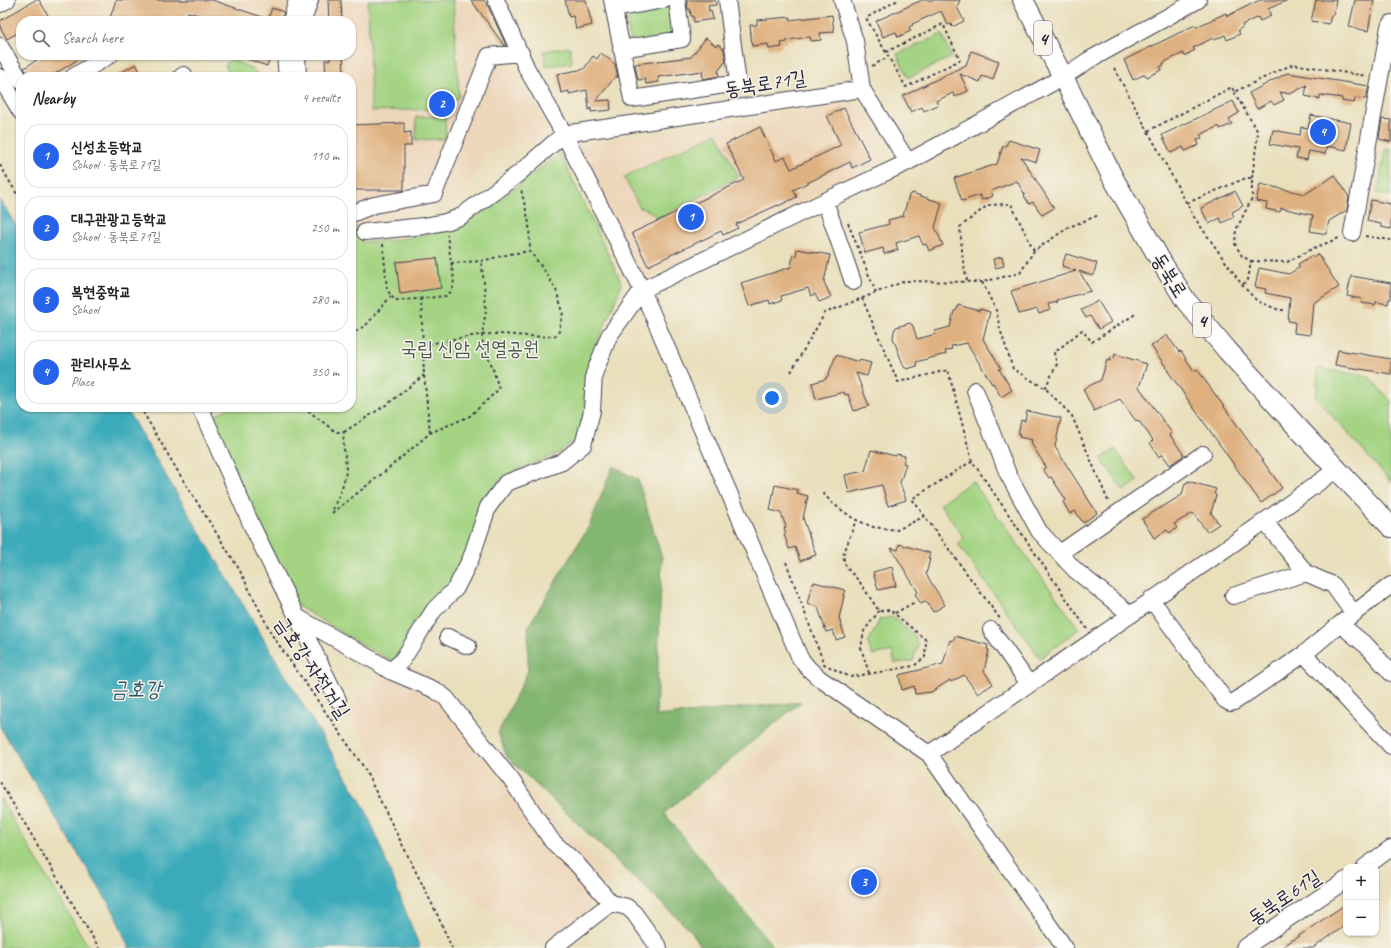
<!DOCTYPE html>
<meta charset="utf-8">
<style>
body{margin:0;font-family:Caveat,"Poor Story",sans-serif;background:#f6f6f6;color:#222}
.controls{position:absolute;right:12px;bottom:12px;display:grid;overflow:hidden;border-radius:8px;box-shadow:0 1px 3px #0004}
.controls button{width:36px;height:36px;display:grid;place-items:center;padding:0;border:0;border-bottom:1px solid #e0e0e0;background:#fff;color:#222;font:20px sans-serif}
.you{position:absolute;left:772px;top:398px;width:14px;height:14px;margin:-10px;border:3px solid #fff;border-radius:50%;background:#1a73e8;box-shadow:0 0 0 6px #1a73e833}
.badge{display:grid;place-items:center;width:26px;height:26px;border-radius:50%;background:#2563eb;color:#fff;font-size:13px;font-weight:700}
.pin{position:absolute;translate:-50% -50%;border:2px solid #fff;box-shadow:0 1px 4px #0006}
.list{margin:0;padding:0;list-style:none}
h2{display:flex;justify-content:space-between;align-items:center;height:52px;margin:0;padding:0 16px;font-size:17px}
h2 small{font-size:13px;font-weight:400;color:#767676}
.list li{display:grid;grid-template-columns:26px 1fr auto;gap:12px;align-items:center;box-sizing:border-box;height:64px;margin:0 8px 8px;padding:0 8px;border:1px solid #e0e0e0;border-radius:16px}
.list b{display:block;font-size:15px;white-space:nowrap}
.list p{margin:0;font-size:13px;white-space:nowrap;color:#767676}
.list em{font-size:13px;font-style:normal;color:#767676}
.icon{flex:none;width:22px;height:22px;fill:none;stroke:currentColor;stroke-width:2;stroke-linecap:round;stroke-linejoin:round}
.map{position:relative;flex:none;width:1391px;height:948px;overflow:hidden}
.search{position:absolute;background:#fff;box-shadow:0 1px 3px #0004;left:16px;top:16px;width:340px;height:44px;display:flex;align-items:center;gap:10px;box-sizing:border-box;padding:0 14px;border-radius:16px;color:#767676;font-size:15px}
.panel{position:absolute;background:#fff;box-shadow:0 1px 3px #0004;left:16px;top:72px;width:340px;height:340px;border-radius:16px}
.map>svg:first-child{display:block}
.built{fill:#edd7bb}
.green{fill:#a4d483;stroke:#637b5f}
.forest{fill:#83b671;stroke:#526c56}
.water{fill:#3baaba;stroke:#2e667a}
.building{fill:#dfb180}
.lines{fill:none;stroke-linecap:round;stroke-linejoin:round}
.minor-casing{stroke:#403e4e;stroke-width:18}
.major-casing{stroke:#403e4e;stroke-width:22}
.path{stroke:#403e4e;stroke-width:2;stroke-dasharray:3 3;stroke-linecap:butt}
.minor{stroke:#fff;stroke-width:16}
.major{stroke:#fff;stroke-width:20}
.labels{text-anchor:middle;stroke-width:3;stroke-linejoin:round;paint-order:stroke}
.shield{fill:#f7f3e8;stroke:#62616f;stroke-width:1}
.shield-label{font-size:19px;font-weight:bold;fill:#22223b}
.street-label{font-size:20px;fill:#22223b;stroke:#f7f3e8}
.park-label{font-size:20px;fill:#495751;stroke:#f7f3e8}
.water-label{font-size:21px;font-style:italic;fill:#2c586e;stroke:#f7f3e8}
</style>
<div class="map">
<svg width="1391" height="948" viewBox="0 0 1391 948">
<rect width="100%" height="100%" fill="#f7f3e8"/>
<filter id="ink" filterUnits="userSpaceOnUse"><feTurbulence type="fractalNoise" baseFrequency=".025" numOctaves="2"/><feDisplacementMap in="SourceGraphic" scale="8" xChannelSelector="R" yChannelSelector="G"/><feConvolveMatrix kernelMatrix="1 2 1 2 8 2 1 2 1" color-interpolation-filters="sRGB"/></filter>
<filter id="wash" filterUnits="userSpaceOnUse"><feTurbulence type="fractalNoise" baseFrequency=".012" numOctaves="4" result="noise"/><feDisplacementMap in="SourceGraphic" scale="16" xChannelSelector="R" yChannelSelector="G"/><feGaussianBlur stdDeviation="0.9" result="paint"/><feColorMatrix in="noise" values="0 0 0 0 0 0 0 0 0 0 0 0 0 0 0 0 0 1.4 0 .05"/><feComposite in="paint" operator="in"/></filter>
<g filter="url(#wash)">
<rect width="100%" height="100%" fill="#e9dfbb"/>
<path class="built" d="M57,0H292L285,21H88Z
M303,0H467L493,32L549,130L539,142L489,151L462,200L367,226L351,228V77H293V55H351V21H298Z
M174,55H278L280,77H271L266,71L228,55L216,64Z
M850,102L864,110L888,149L884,162L649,277L642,273L577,155L581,144Z
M381,676L437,683L541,804L615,878L586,912L538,946L434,872L347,711Z
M822,701L922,772L1043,948H784L677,816Z"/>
<path class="green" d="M368,0H453L459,97L444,109L371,111Z
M675,2L680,37L630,43L626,8Z
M942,34L952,57L908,78L897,54Z
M570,47L572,63L546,66L544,51Z
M230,59L253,69L260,77H231L225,65Z
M445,116L446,139L416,140V117Z
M717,133L739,177L657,219C653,213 648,209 640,208L624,177Z
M1386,148L1391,149V196L1377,193Z
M560,153L622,284L589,363L584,388L586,413L577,438L559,453L504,476L455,584L400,658L391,660L371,650L298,606L257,523L212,417L231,407H351V228L363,226L362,242L390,241L457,228L505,196Z
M1318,368L1368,376L1391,401V482L1316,398Z
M1115,449L1138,481L1124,491L1101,459Z
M972,481L1079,629L1040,658L957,543L964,538L940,504Z
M892,617L914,635L918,645L913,661L895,663L892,651L872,655L868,643L880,619Z
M0,798L89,948H0Z"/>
<path class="forest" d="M613,466L638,480L662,558L656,716L801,702L664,813L774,948H702L692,932L507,757L498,733L528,671V627L589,526Z"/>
<path class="water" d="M0,199L21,234V407H125L366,810L420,948H129L114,912L0,727Z"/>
<g id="blocks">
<path class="building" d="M35,0H39L48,15L38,21H21V31L7,39L0,27V21Z
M116,0H212L268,19L272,8L284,12L281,21H204L205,17L188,12L186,17L181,15L179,21H109Z
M328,0H341L342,21H329Z
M471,0H484L487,4L506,45H504Z
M565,0H586L592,25L576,29L573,16L569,17Z
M687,0H715L716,5L708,6L709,11L711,10L713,19L694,22L693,16H691L690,9L688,10Z
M922,0H960L957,7L964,21L952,27L951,24L948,25L941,11L912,24L913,25L909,27L911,31L898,37L896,32L883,37L876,21Z
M1260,0H1288L1268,9L1271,16L1260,21L1258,17L1242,25L1243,27L1238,30L1240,34L1227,40L1225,35L1214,40L1213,38L1193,48L1195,50L1184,56L1183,53L1163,63L1164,65L1160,67L1161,70L1147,77L1145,74L1133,80L1124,60L1195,25L1196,27L1226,13L1227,16Z
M1316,0H1336L1333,16L1331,15L1329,24L1311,21Z
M1355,0H1374L1368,31L1349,27Z
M832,15L834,32L820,33L821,40L811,41L810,37L787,40V42L781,43L782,47L769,49L768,44L752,46L750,25H757V20L790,17V20Z
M706,38L716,46L718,44L724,49L726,61L718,71L719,76L703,79L702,71L658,77L659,82L646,84L645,79L638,80L635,64L691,57Z
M971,51L999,61L993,80L982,76L980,82L960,74L968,91L955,97L953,93L936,101L938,105L924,111L922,107L911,112L903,96L966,65Z
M601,53L615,64L618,78L616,76L596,101L610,100L611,110L591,112V108L589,110L587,90L569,94V91L561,93L557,74L584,69L593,56L597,59Z
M45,55H85L50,77H29L24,68Z
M241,55H271L267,66L241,57Z
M330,55H343L344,77H326L325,60H330Z
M136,64L143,77H113Z
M1287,73L1369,86L1366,99L1355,98L1354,103L1342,101V98L1320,95V99L1305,96L1307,85L1290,94L1280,92L1284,100L1274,105L1271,101L1257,109L1249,93Z
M1233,101L1239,113L1229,119L1232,124L1220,129L1219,126L1200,135L1202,138L1197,140L1199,145L1185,151L1183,147L1171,153L1162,135Z
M844,108L870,159L852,168L850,162L793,190L797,197L778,206V205L736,224L738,228L723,235L721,231L648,266L632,233L744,180L726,144L760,127L776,161L785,157L791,169L841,145L827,116Z
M1311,115L1351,123L1346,150L1327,146L1325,154L1309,151L1307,160L1296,158L1298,149L1270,144L1273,130L1300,135L1301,127L1308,128Z
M1382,119L1391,120V142L1379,139Z
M404,123V133L411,132V146H404V190H351V125Z
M1009,140L1040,150L1036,162L1021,157L1054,208L1042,215L1033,202L1029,204L1024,196L1025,195L1017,181L991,191L993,196L982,200L980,195L962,201L954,178L997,164L1003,146L1005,147Z
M1335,175L1349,197L1347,210L1329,221L1326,234L1310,231L1313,215L1281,208L1280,212L1266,209L1267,203L1256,201L1260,184L1305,194Z
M1235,191L1243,206L1232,212L1234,217L1222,223L1220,218L1209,224L1201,208Z
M912,193L942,203L935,227L943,245L929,251L926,244L923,245L919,236L896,243L898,250L884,254L883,248L865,253L859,232L889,224L888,220L903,216L909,195H911Z
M1371,200L1391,204V229L1381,227V224L1367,221Z
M797,249L830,255L824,282L831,297L819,302L815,294L811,296L808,288L781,296L782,300L770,304L769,300L749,306L741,283L791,267L793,255L796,256Z
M1066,254L1097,263L1093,276L1079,271L1091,291L1057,300L1058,302L1048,304L1050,310L1039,314L1037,309L1019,314L1011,291L1076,271L1062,266Z
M1318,254L1339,287L1313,303L1310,335L1294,333L1295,322L1288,321L1290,298L1265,293L1266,289L1255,287L1259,268L1289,274L1300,267L1298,264L1311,256L1312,257Z
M1002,257L1004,266L995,268L993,259Z
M437,258L441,288L400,294L396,262Z
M1351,276L1391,283V299H1389L1388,304L1376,302L1375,305L1361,303L1362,299L1347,296Z
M1098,301L1111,322L1099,329L1090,316L1086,318L1081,310Z
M958,305L980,311V309L990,312L983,339L1001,368L999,369L1012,390L1001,397L993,383L992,384L967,343L951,346L952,349L945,351L946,354L916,362L917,366L907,369L904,367L893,338L894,331L896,327L910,323L913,326L917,339L936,334L935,331L950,327L954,311H956Z
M1167,335L1179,352L1181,351L1194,371L1197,369L1282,488L1261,503L1167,370L1169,371L1151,346Z
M1338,350L1391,359V374L1335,365Z
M1115,354L1147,364L1139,387L1172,433L1170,435L1184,455L1170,465L1162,454L1159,457L1150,443L1153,440L1138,420L1136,421L1120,399L1094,411L1083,389L1101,380L1107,360L1110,361L1111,357L1114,358Z
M836,355L859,362L860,360L871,363L867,376L856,373L869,406L854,411L848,394L845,395L844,392L816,399L812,383L826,379V377L828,376Z
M1027,411L1061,418L1055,447L1097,513L1083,523L1075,511L1070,514L1063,502L1066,500L1051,477L1049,478L1043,469L1046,467L1031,443L1032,440L1019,437L1020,435H1018L1021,420L1025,421Z
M871,450L896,456L897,454L905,456L903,463L906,464L900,483L906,500L888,506L882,485L849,493L845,475L865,471Z
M1188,481L1216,489L1214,494L1216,495L1211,513L1219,524L1207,532L1193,513L1174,524L1177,528L1169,533L1167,530L1154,538L1142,519L1182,495L1185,483H1187Z
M775,485L798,490L797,493L808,496L803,518L816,555L800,561L795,547L789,549L784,534L786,533L784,528L786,527L781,513L770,510Z
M899,544L930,553L928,558L930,559L926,574L945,605L933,612L926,601L921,604L915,594L918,592L891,548L898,550Z
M892,567L896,586L878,590L873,572Z
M814,582L845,590L843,596H844L839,618L845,637L836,640L833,630L826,632L818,607L807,604L812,584H814Z
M955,636L988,645L987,649L989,650L984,671L993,684L978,694L964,675L951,682L950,680L931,692L915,694L914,686L902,690L899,675L943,664L950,640L953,641Z
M1346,904V925L1313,948H1281Z"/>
</g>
</g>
<g filter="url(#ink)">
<use href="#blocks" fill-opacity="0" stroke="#403e4e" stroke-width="1"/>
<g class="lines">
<defs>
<path id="minor" d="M496,0L527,69L564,134L642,290L825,201L908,162
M612,0L632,99L738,83L727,0
M842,0L855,41L862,89L908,162L1063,77L1089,60L1198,0
M0,4L7,0
M614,9L664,0
M291,21L297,0
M303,21L310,0
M0,46L21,81
M621,49L682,39L677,0
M285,55L287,77
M297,55L298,77
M0,77L21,112
M73,77L110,55
M181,77L184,75
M564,134L862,89
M825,201L853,282
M351,214L374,205L434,194L489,56L521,53
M365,232L424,226L445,222L460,217L518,174L564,134
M1352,233L1389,27L1391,23
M642,290L800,658L809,669L819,678L929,754L1065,948
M975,390L1008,474L1039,531L1075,570L1131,615
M199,407L204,416L252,526L297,617L378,663L390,671L401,662L434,610L456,588L471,558L488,507L506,483L562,462L583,445L592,411L594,374L609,336L642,290
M1265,522L1306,573L1333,585L1354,614
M1060,553L1203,454
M1233,596L1306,573
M1151,599L1225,700L1230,703L1234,702L1304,654L1391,746
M297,617L338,700
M1340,624L1368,647L1391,673
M991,630L1029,684
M448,637L468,646
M1304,654L1340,624L1391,585
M390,671L435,690L446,698L512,781L552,841L576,863L611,903L553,948
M929,754C1064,659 1203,568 1337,469
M1365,867L1391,848
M611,903L627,907L634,913L659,948
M1244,948L1346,880"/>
<path id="major" d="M1023,0L1063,77L1113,178L1162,263L1186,301L1227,350L1299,429L1391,527"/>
</defs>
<use href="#minor" class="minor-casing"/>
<use href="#major" class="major-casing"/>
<path class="path" d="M886,52L943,24L960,60L906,87L866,18L898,0
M872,66L888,57
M1114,68L1194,217L1242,285L1257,301L1279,310H1284
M1234,92L1258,132L1252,178V198L1236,230L1235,244L1242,256L1251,261L1248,280L1242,285
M1148,131L1232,87L1234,92L1293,64L1366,76
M0,165L21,201
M1187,203L1246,178H1252
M848,223L876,293
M1365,236L1391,240
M383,244L387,289L391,296L396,301L446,296L452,291L454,280L447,235
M1251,261L1287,262L1314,248L1339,238
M451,263L481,261L510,254L530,251
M967,281L963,261L960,227L988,205L1011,204L1034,251
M982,282L996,310L1000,329L1013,369L1046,389L1072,416L1109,503
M421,298L424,375L430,433
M862,298L898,382L948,370L972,461L1087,629
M351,335L367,324L391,296
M423,345C447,341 472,334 496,334C517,334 538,339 558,335L563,312L556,290L546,273L530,251L529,223L521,189
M791,372L825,313L905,281L982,282L1020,273L1034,251L1069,227L1099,215
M1045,388L1057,364L1054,353L1082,330L1092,342L1137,313
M140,407L180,475L239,569L272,635L363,766L436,912L452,948
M303,407L336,432H344C342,445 346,457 346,470C345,484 337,499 332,512
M344,432L389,403L424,375
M972,461L912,499L1001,620
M823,493L832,503L854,519L873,527L897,530L925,516
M332,513L383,473L430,433L470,416L499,389L492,366L483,345L482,335L486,310L484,283L481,261
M786,562L824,664L850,677L914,666L925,657L926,640L890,610L879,611L859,581L846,567L843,556L856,520
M895,613L915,602
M869,673L861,648L864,631L879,611
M0,782L99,948"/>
<use href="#minor" class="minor"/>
<use href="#major" class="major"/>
</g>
</g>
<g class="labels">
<g class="shield">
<rect x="1034" y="21" width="18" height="34" rx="3"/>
<rect x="1193" y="303" width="18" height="34" rx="3"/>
</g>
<g class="shield-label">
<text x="1043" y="45">4</text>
<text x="1202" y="327">4</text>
</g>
<g class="street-label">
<text transform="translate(765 83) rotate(-9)" y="7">동북로71길</text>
<text transform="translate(1170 275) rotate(58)" y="7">동북로</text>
<text transform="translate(313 667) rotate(56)" y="7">금호강 자전거길</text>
<text transform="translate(1284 897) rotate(-34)" y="7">동북로61길</text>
</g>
<g class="park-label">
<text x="470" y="355">국립 신암 선열공원</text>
</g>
<g class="water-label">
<text x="136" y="696">금호강</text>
</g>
</g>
</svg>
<div class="controls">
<button>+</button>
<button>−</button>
</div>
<div class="you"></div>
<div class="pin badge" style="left:691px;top:217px">1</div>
<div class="pin badge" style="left:442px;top:104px">2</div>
<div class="pin badge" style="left:864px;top:882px">3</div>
<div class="pin badge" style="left:1323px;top:132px">4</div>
<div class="search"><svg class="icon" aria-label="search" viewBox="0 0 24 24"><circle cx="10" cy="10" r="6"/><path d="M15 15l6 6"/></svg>Search here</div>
<section class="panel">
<h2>Nearby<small>4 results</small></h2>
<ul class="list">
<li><span class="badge">1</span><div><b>신성초등학교</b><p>School · 동북로71길</p></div><em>110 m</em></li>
<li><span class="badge">2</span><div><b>대구관광고등학교</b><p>School · 동북로71길</p></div><em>250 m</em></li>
<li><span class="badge">3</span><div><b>복현중학교</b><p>School</p></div><em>280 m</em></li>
<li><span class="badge">4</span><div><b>관리사무소</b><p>Place</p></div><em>350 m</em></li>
</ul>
</section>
</div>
